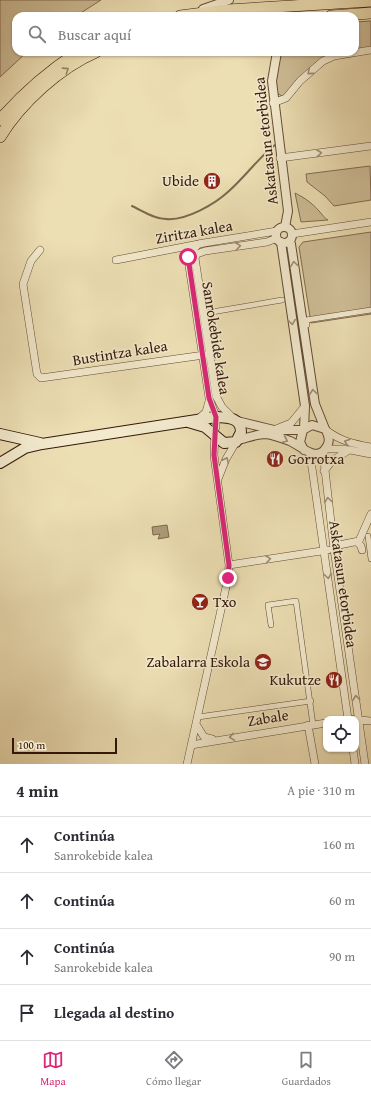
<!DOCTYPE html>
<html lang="es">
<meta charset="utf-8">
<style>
body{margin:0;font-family:"Gentium Book Plus",serif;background:#f7f7f7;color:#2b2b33}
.controls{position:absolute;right:12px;bottom:12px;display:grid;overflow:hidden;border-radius:8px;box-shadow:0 1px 3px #0004}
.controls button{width:36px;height:36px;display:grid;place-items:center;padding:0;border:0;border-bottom:1px solid #e1e1e2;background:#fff;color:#2b2b33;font:20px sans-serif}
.scale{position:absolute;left:12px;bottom:10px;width:105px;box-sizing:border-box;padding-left:4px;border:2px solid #341909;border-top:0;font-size:11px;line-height:14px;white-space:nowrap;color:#341909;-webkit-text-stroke:3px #f3eace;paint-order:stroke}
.stop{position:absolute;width:12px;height:12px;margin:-9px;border:3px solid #db2777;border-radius:50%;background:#fff}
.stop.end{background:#db2777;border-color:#fff;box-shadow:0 1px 4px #0008}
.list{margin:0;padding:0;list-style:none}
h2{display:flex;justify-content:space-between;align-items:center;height:52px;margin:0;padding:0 16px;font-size:17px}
h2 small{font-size:13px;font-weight:400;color:#7c7c81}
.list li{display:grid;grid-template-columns:26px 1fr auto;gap:12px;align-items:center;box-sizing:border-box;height:56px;padding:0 16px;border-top:1px solid #e1e1e2}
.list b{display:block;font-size:15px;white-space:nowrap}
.list p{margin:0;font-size:13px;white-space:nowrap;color:#7c7c81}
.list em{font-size:13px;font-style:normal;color:#7c7c81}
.icon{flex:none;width:22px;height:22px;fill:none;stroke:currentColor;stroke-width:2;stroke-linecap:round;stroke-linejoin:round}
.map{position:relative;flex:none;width:371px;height:764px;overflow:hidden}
.search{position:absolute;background:#fff;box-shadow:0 1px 3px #0004;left:12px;right:12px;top:12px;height:44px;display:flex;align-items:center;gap:10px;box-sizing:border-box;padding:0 14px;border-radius:12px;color:#7c7c81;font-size:15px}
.sheet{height:276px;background:#fff}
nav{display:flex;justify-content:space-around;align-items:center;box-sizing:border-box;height:56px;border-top:1px solid #e1e1e2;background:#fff;font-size:11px;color:#7c7c81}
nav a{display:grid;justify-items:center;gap:2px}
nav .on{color:#db2777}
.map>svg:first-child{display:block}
.green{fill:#cebd97;stroke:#816b50}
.water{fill:#ae9c7a;stroke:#7d684d}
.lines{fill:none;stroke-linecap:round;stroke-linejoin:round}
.stream{stroke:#7d684d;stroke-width:2}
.tertiary-tunnel{stroke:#c8b792;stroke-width:8;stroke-dasharray:8 4;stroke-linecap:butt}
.pedestrian-casing{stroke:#624a34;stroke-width:6}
.minor-casing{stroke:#624a34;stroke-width:8}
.tertiary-casing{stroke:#624a34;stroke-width:10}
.secondary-casing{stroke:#341909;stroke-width:12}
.primary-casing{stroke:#341909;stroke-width:12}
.pedestrian{stroke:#f3eace;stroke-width:5}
.minor{stroke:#f3eace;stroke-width:7}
.tertiary{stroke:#f3eace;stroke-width:8}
.secondary{stroke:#f3eace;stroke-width:10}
.primary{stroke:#eddfb4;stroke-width:11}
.oneway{stroke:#9a8667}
.oneway2{stroke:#9d8c75}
.route{stroke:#db2777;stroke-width:5}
.labels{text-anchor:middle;stroke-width:3;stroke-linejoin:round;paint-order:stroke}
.street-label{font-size:15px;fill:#341909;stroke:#f3eace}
.poi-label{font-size:15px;fill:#341909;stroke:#f3eace;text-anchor:end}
</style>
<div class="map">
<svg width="371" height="764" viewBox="0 0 371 764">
<rect width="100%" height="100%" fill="#eddfb4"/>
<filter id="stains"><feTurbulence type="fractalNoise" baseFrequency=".005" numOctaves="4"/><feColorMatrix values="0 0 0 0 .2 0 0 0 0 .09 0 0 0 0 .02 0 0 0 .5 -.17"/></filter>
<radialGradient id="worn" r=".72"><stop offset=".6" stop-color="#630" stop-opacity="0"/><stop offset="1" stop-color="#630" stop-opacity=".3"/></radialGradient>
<path class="green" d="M0,0H101L76,16H16V52H27L0,77Z
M371,21V50L334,56L291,92L282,96L273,91L277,52H355V22Z
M370,166L371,200L334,206L325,196L307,182L306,174Z
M295,193C305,198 312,203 319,211C323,215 324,218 328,220L301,222Z
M371,232V314L311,323L299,247L303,242Z"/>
<path class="water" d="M167,525L169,537L158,539L160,534L153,535L152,527Z"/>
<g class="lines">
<path class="stream" d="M132,206C143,211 154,219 166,219C186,221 215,204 229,191C246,176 258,158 275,145"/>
<path class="tertiary-tunnel" d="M295,16L304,2"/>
<defs>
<path id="pedestrian" d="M206,313L282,300
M307,325L306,320L371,310
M368,536L371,559
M271,625L268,605L296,601L313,725
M198,717L311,701"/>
<path id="minor" d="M273,103L286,98L300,81L323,61L334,56L371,50
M280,158L371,146
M292,234L371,222
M199,244L190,252L189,266L209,398L216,417V427
M40,250L31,261L23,284L37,374L41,378L204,355
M116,260L204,243L277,231
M233,418L222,407L216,396L195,258L197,254L205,251L267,242L277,238
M197,420L206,412L209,401
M276,429L291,423L305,406
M326,430C340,441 354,444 371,447
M325,449H345L371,454
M323,452L334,549L365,764
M310,454L348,719
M324,471L332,461L349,450
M218,479L226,459L236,442
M357,542L361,546L362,550
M334,546L359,541L371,514
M229,565L328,550
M349,719L371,721
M196,724L204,737L212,739
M308,725L315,764
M191,745L326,723
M353,749L355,764
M187,764L228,578L229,565L214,455L215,433"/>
<path id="tertiary" d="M203,9L229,0
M277,52L272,81L288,211L285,227
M276 235a8 8 0 1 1 16 0a8 8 0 1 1-16 0Z
M289,241L291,244L315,404L325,429
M281,242L305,406L304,429
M237,421L274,430H303
M238,440C247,438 256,434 266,434C274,435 282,438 290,441C301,446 318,464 327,446C331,440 328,434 325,429L312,425L303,430L300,442L304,450"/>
<path id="secondary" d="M0,434L40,443
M0,463L25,448L42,444L216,417C228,418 241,417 241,432L236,442L224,443L205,427L188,422"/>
<path id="primary" d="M180,16L228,10L371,1
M331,16L371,13
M0,120C23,93 49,71 78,52
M0,137C21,103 59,68 96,52"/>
</defs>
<use href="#pedestrian" class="pedestrian-casing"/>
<use href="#minor" class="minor-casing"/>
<use href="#tertiary" class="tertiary-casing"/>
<use href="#secondary" class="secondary-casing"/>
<use href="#primary" class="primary-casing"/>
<use href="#pedestrian" class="pedestrian"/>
<use href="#minor" class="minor"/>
<use href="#tertiary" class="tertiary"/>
<use href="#secondary" class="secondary"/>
<use href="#primary" class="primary"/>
</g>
<defs><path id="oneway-chevron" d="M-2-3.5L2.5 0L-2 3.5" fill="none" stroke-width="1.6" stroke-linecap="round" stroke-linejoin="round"/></defs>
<use class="oneway" href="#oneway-chevron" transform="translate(66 70) rotate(-33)"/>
<g class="oneway2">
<use href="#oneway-chevron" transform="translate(310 72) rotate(139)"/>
<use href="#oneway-chevron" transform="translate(319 153) rotate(-6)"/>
<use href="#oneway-chevron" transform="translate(238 246) rotate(-8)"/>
<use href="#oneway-chevron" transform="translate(294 264) rotate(-98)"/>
<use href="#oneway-chevron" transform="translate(292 322) rotate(82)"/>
<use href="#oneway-chevron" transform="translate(313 392) rotate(-98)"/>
<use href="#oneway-chevron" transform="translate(285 440) rotate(23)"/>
<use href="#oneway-chevron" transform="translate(347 442) rotate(-161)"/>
<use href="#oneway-chevron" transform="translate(226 460) rotate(-64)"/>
<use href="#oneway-chevron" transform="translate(328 500) rotate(-98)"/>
<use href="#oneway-chevron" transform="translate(268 559) rotate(-8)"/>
<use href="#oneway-chevron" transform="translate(328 576) rotate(82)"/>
<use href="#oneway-chevron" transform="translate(356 698) rotate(-98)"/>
<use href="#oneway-chevron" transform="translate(232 737) rotate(171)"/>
</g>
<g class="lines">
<path class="route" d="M188,257L209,398L216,417L214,455L229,565L228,578"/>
</g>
<defs>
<symbol id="building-disc" viewBox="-11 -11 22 22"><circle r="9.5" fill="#8f2418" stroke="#f3eace"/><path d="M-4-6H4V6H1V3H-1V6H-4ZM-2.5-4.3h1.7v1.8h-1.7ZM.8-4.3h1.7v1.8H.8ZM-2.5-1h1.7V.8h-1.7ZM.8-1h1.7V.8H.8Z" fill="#fff"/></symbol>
<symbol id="restaurant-disc" viewBox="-11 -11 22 22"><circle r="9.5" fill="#8f2418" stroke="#f3eace"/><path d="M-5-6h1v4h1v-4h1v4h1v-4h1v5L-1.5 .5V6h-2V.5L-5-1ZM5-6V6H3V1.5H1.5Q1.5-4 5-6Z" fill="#fff"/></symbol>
<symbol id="bar-disc" viewBox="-11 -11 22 22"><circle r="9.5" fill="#8f2418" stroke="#f3eace"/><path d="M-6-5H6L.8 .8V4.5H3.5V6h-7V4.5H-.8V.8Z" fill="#fff"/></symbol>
<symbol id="school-disc" viewBox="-11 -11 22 22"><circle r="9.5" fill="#8f2418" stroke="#f3eace"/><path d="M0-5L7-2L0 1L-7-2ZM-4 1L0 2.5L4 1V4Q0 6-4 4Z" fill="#fff"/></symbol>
</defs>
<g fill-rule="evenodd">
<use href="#building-disc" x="202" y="171" width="20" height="20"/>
<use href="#restaurant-disc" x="265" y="449" width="20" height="20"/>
<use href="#bar-disc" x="190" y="592" width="20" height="20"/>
<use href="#school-disc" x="253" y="652" width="20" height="20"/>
<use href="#restaurant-disc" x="324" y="670" width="20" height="20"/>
</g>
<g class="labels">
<g class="street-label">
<text transform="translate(266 141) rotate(-96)" y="5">Askatasun etorbidea</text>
<text transform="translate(194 232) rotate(-10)" y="5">Ziritza kalea</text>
<text transform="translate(216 338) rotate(81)" y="5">Sanrokebide kalea</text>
<text transform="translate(120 353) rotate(-9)" y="5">Bustintza kalea</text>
<text transform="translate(343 584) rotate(82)" y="5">Askatasun etorbidea</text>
<text transform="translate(268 718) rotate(-9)" y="5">Zabale</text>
</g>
<g class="poi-label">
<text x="199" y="186">Ubide</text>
<text x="288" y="464" text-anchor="start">Gorrotxa</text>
<text x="213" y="607" text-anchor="start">Txo</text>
<text x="250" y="667">Zabalarra Eskola</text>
<text x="321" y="685">Kukutze</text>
</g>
</g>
<rect width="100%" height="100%" filter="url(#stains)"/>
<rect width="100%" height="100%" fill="url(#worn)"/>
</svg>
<div class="controls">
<button><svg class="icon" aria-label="locate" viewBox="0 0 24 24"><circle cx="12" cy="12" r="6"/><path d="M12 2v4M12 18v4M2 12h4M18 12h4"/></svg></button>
</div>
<div class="scale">100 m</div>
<div class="stop" style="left:188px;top:257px"></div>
<div class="stop end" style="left:228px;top:578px"></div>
<div class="search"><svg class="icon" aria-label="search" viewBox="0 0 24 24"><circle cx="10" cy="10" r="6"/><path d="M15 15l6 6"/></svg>Buscar aquí</div>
</div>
<section class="sheet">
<h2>4 min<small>A pie · 310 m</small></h2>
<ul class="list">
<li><svg class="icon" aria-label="ahead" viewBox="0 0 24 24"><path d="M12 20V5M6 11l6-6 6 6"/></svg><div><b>Continúa</b><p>Sanrokebide kalea</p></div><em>160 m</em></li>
<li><svg class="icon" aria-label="ahead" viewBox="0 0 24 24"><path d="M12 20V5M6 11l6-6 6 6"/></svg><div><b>Continúa</b></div><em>60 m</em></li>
<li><svg class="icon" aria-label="ahead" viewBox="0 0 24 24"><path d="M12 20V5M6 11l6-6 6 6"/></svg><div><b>Continúa</b><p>Sanrokebide kalea</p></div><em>90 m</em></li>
<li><svg class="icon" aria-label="arrive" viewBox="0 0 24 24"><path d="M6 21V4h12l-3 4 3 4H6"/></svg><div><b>Llegada al destino</b></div></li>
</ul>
</section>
<nav>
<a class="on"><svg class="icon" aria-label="map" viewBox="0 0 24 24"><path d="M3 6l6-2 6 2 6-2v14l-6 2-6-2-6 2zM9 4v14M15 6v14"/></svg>Mapa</a>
<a><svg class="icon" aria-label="directions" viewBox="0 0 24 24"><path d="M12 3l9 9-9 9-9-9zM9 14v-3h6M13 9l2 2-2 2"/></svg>Cómo llegar</a>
<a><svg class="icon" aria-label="saved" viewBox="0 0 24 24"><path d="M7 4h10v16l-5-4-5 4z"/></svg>Guardados</a>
</nav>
